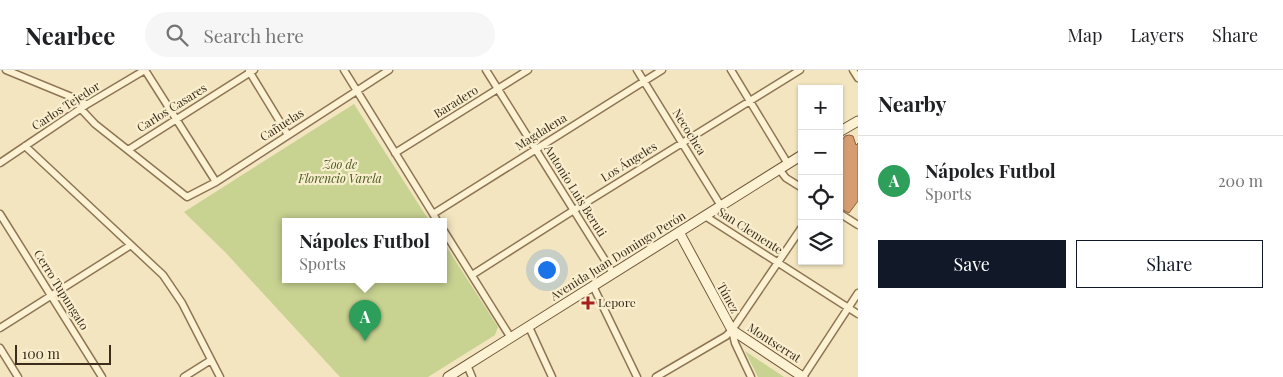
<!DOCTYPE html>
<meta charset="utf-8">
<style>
body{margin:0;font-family:"Playfair Display",serif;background:#f6f6f6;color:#202124}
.controls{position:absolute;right:15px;top:15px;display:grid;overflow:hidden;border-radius:0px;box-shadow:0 1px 4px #0004}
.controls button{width:45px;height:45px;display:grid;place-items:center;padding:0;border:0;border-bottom:1px solid #e0e0e0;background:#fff;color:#202124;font:25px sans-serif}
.scale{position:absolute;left:15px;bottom:12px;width:96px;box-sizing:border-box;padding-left:5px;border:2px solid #3b2c1b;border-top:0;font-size:14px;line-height:18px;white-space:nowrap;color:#3b2c1b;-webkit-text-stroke:4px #f9efcf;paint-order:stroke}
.you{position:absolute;left:546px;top:199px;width:18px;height:18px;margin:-12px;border:4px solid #fff;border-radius:50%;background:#1a73e8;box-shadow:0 0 0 8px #1a73e833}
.badge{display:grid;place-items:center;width:32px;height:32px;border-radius:50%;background:#111827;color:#fff;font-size:16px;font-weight:700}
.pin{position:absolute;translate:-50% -41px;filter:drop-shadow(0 1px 2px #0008)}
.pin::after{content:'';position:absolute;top:26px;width:18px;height:15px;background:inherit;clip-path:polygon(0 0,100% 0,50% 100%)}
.popup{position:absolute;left:282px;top:148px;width:165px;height:65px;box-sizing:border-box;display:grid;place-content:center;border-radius:0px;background:#fff;filter:drop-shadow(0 1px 4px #0005);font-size:16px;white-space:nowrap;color:#757577}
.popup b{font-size:19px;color:#202124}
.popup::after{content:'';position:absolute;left:50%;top:100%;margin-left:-10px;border:10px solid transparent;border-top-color:#fff}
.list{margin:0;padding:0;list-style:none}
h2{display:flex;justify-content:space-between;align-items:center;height:65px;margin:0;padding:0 20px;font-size:21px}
h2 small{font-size:16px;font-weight:400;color:#757577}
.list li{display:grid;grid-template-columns:32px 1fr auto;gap:15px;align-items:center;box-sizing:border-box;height:90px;padding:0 20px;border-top:1px solid #e0e0e0}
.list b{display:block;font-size:19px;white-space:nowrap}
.list p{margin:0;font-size:16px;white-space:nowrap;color:#757577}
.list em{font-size:16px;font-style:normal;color:#757577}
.actions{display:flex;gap:10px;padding:15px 20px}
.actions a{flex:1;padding:11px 0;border:1px solid #111827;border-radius:0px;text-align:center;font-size:18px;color:#111827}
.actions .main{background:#111827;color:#fff}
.icon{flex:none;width:28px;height:28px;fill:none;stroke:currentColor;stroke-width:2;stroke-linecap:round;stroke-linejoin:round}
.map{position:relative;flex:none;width:858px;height:307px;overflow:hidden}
header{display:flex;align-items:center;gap:30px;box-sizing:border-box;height:70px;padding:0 25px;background:#fff;border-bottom:1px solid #e0e0e0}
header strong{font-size:24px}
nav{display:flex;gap:28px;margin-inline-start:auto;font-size:18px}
.search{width:350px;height:45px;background:#f6f6f6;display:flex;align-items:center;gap:12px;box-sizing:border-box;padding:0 18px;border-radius:28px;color:#757577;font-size:19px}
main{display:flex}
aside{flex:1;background:#fff}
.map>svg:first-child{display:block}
.green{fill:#c8d291}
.building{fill:#d69e70;stroke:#905e38}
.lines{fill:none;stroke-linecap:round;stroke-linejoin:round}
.street-casing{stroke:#8e7555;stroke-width:9}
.secondary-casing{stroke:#6f5638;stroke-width:11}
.street{stroke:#fdf2d3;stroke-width:6}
.secondary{stroke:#fdf2d3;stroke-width:9}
.poi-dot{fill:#a4211e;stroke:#f9efcf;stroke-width:2}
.labels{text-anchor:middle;stroke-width:4.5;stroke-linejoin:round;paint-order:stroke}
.street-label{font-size:12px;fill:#3b2c1b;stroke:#f9efcf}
.park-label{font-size:12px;font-style:italic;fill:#495a1f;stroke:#f9efcf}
.poi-label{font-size:12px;fill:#3b2c1b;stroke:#f9efcf;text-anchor:start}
</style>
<header>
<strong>Nearbee</strong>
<div class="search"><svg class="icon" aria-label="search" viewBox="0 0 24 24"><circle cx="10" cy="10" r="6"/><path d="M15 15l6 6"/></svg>Search here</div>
<nav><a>Map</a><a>Layers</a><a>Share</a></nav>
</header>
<main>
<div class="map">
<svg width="858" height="307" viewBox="0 0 858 307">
<rect width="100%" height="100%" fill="#f3e5bf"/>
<path class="green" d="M354,34L430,152H286V210H444V173L498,257L495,265L428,307H340L226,183L184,142Z
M745,281L784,307H758Z"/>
<path class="building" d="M849,65L853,66L856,75L858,73V131L849,143L839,138V75L845,66Z"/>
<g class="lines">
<defs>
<path id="street" d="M6,0L79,30L86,35
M145,0L216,112
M344,0L438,152
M486,0L613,203
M637,0L721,136
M731,0L788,94
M853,0L858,8
M249,1L288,65
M81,39L95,54L187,127L216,112L389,0
M25,76L163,205L182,233L220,307
M128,80L254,0
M395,83L528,0
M0,93L86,35L145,0
M779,99L786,108L802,118
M839,143L858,155
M0,144L102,307
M433,144L662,0
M705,146L858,244
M444,161L511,268
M472,205L574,140L800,0
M593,216L637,307
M529,257L552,307
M0,258L131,175
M732,260L735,273L751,307
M0,278L18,307
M467,295L472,307
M184,307L211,290
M656,307L726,266L732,260L802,157
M803,307L858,223"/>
<path id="secondary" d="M839,62L858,51
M679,162L732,260L803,307
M448,307L802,85"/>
</defs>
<use href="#street" class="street-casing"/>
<use href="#secondary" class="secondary-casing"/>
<use href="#street" class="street"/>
<use href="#secondary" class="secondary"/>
</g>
<path class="poi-dot" d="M585.5 225.5h5v5h5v5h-5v5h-5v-5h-5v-5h5z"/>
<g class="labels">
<g class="street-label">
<text transform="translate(456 32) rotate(-32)" y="4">Baradero</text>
<text transform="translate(66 36) rotate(-33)" y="4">Carlos Tejedor</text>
<text transform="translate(172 38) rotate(-32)" y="4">Carlos Casares</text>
<text transform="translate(282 55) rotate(-33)" y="4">Cañuelas</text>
<text transform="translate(541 62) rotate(-32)" y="4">Magdalena</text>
<text transform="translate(689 62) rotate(58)" y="4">Necochea</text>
<text transform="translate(629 92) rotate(-32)" y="4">Los Ángeles</text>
<text transform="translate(575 121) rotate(58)" y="4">Antonio Luis Beruti</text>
<text transform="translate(750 161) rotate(33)" y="4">San Clemente</text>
<text transform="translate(618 186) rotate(-32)" y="4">Avenida Juan Domingo Perón</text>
<text transform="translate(61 220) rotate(58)" y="4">Cerro Tupungato</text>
<text transform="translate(728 228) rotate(61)" y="4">Túnez</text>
<text transform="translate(774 273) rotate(33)" y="4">Montserrat</text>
</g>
<g class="park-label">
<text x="340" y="99">Zoo de<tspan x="340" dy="14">Florencio Varela</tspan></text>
</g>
<g class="poi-label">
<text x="598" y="237">Lepore</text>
</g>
</g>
</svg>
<div class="controls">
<button>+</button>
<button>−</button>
<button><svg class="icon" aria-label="locate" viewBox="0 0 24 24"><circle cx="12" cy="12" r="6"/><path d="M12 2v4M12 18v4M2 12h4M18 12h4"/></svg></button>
<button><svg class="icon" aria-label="layers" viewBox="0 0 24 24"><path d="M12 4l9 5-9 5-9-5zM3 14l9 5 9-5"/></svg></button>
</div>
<div class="scale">100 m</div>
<div class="you"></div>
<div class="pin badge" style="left:365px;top:271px;background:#2e9e5b">A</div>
<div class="popup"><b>Nápoles Futbol</b>Sports</div>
</div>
<aside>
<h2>Nearby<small></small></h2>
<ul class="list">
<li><span class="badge" style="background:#2e9e5b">A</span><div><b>Nápoles Futbol</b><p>Sports</p></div><em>200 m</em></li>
</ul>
<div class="actions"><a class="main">Save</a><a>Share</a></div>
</aside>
</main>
